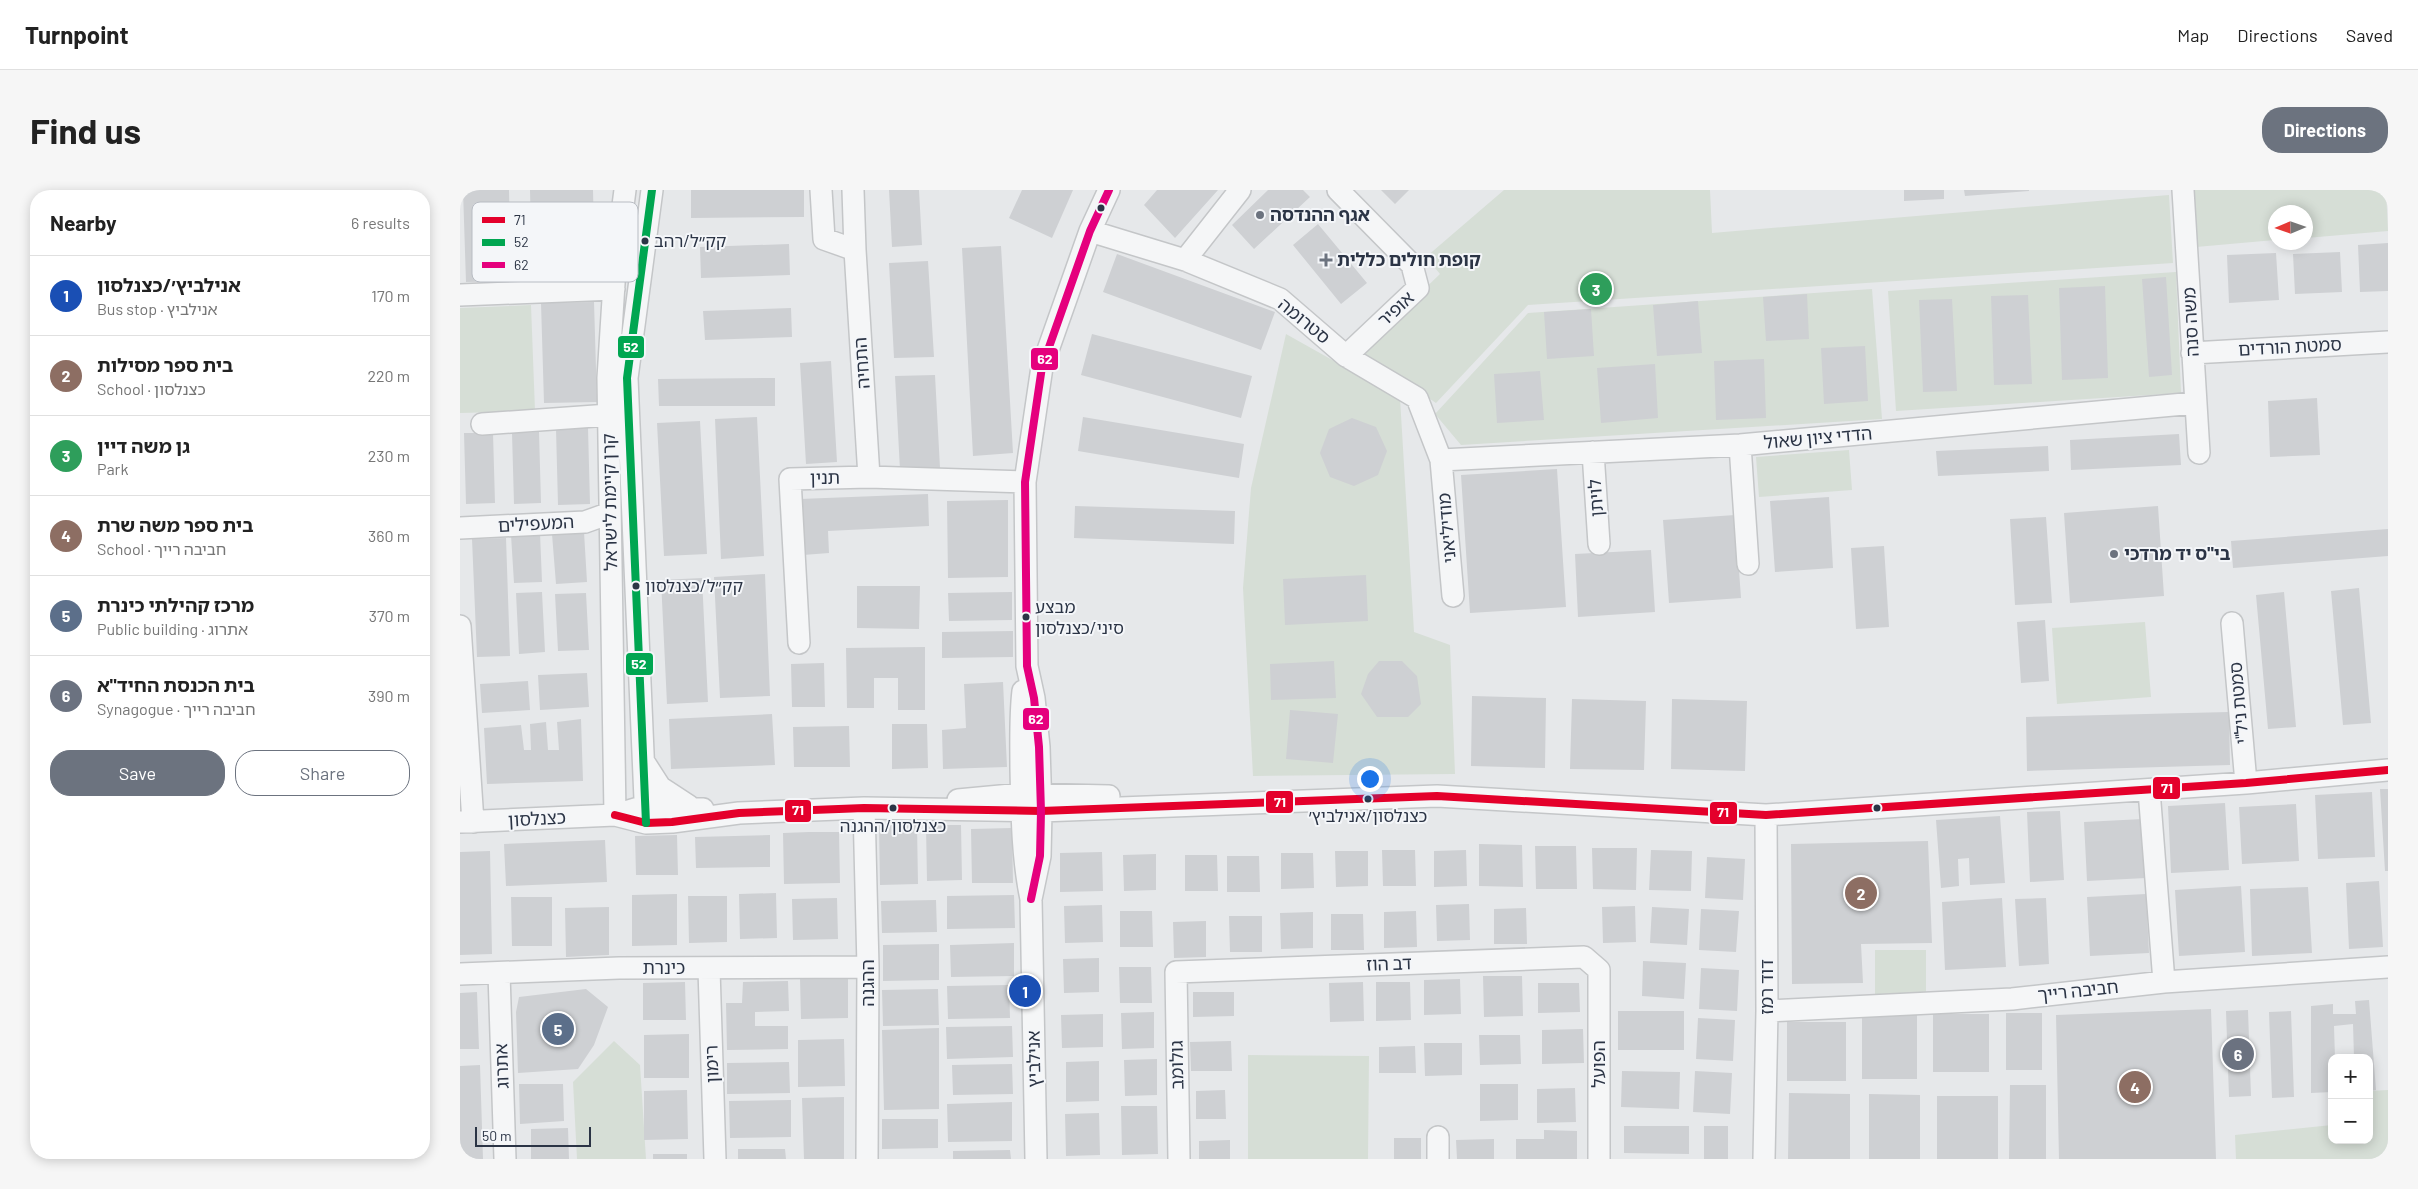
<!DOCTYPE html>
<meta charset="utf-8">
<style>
body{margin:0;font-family:Barlow,"Noto Sans Hebrew",sans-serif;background:#f6f6f6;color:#222}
.controls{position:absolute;right:15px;bottom:15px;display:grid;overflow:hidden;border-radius:10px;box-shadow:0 2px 12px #0003}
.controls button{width:45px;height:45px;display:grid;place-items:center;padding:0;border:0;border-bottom:1px solid #e0e0e0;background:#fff;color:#222;font:25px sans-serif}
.compass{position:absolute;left:1808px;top:15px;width:45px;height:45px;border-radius:50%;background:#fff;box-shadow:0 2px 12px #0003;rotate:268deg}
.scale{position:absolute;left:15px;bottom:12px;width:116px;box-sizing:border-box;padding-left:5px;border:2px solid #2b3445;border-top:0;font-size:14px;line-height:18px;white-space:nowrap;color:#2b3445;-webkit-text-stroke:4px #f4f6f9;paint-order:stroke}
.you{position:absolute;left:909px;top:588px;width:18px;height:18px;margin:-12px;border:4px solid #fff;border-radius:50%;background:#1a73e8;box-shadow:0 0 0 8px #1a73e833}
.badge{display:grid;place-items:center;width:32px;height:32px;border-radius:50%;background:#6c737f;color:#fff;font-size:16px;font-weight:700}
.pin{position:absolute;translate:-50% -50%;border:2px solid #fff;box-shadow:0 1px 5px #0006}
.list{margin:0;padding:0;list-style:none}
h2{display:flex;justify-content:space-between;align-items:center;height:65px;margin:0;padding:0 20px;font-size:21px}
h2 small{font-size:16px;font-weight:400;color:#767676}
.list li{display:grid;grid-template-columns:32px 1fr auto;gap:15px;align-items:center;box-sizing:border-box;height:80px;padding:0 20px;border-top:1px solid #e0e0e0}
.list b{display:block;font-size:19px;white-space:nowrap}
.list p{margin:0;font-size:16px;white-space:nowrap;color:#767676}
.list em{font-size:16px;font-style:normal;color:#767676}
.actions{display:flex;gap:10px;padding:15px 20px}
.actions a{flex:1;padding:11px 0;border:1px solid #6c737f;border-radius:20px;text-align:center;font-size:18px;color:#6c737f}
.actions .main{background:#6c737f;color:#fff}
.map{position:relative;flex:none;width:1928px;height:969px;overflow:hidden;border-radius:20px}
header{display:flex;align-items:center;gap:30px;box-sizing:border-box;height:70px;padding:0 25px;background:#fff;border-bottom:1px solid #e0e0e0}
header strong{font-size:24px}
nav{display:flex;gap:28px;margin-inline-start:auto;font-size:18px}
.intro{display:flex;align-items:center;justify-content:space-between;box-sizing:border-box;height:120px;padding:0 30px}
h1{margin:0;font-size:35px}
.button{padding:12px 22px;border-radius:20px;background:#6c737f;color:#fff;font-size:18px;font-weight:700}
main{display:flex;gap:30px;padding:0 30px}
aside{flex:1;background:#fff;border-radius:20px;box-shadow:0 2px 12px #0003}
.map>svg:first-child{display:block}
.green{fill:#d6ded6}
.building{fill:#ced0d3}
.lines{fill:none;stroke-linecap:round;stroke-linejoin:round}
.minor-casing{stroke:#c4c6c8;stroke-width:24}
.minor{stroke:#f5f6f7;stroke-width:21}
.bus-1-casing{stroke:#f4f6f9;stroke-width:11}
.bus-2-casing{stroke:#f4f6f9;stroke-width:11}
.bus-3-casing{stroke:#f4f6f9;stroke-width:11}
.bus-1{stroke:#e4002b;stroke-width:8}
.bus-2{stroke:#00a651;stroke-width:8}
.bus-3{stroke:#e5007d;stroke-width:8}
.bus-dot{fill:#2b3445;stroke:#f4f6f9;stroke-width:2}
.poi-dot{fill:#6c737f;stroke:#f4f6f9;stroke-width:2}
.labels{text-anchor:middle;stroke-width:4;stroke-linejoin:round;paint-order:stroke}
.bus-label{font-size:17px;fill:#2b3445;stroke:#f4f6f9;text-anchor:start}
.poi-label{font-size:18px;font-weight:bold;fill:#2b3445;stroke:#f4f6f9;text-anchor:start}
.street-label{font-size:18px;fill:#2b3445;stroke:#f4f6f9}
.key{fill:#f4f6f9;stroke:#b8bcc3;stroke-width:1}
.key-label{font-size:14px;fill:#2b3445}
.line-badge{stroke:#f4f6f9;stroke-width:2}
.badge-label{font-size:14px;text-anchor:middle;font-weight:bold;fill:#fff}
</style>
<header>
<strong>Turnpoint</strong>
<nav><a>Map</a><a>Directions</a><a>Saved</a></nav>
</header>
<div class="intro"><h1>Find us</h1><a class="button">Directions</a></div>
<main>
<aside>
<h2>Nearby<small>6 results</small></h2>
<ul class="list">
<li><span class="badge" style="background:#1a4fb4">1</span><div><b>אנילביץ׳/כצנלסון</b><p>Bus stop · אנילביץ</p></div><em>170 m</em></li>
<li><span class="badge" style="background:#8d6e63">2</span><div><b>בית ספר מסילות</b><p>School · כצנלסון</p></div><em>220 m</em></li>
<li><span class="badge" style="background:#2e9e5b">3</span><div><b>גן משה דיין</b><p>Park</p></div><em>230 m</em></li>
<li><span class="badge" style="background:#8d6e63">4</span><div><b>בית ספר משה שרת</b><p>School · חביבה רייך</p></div><em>360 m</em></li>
<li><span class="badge" style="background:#5c6f8a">5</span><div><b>מרכז קהילתי כינרת</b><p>Public building · אתרוג</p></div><em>370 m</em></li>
<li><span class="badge" style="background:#6b7280">6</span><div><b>בית הכנסת החיד&quot;א</b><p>Synagogue · חביבה רייך</p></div><em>390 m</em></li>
</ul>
<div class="actions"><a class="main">Save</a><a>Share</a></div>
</aside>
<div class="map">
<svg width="1928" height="969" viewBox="0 0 1928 969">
<rect width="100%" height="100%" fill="#e6e8ea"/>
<path class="green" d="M1044,0H1250L1252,43L1709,5L1713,73L1068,115L976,213L900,161L980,84L966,67Z
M1732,0H1926L1928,41L1846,48V22H1816L1815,50L1736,57Z
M1716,82L1721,203L1436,221L1428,101Z
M1412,99L1422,229L1001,255L975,224L1068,123Z
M71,115L75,221L0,223V118Z
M826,144L940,208L954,442L990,455L995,584L793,586L783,398L791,298Z
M1389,260L1392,300L1299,307L1296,267Z
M1685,432L1691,507L1597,514L1592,438Z
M1415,760H1466V805H1415Z
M154,851L180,875L186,969H117L113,892Z
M788,865L909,866L908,969H788Z
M1928,900V969H1776L1775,945L1872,935V950H1909V901Z"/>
<path class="building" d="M3,0H49L51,91L6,92Z
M70,0H133L135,85L72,87Z
M231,0H344V27L231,28Z
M429,0H459L462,55L432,57Z
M562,0H613L592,48L549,28Z
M697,0H758L715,48L684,15Z
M808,0H843L850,7L794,59L772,35Z
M921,0H949L935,14Z
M1444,0H1484V9L1444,11Z
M1504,0H1569V1L1505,6Z
M858,34L907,93L881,114L833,55Z
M1928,53V101L1900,102L1898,55Z
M329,54L330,85L241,88L240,57Z
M541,56L553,263L513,266L502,58Z
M1880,62L1882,102L1835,104L1833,64Z
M1816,63L1819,110L1769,113L1767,65Z
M657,64L815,122L801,160L643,102Z
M468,71L474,167L434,168L429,73Z
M1706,87L1712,185L1689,187L1682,89Z
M1645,96L1648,188L1602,190L1599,98Z
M1347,104L1349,149L1306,151L1303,107Z
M1568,105L1572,194L1534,195L1531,106Z
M1492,109L1497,201L1463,202L1459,110Z
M1238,111L1242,163L1197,166L1193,115Z
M134,112L137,212L84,213L81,113Z
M331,118L332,147L245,150L243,121Z
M1131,119L1134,166L1087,169L1084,122Z
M632,144L792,186L781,228L621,185Z
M1405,156L1408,211L1364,214L1361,158Z
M1304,169L1306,228L1256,230L1254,171Z
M371,171L377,272L346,274L340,173Z
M1195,174L1198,228L1141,233L1137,178Z
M1080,181L1084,230L1037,233L1034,184Z
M475,185L480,278L440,280L435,186Z
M315,188V216H199L198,189Z
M1857,208L1860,265L1810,267L1808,211Z
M297,227L304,366L261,369L255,229Z
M623,227L784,254L779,288L618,261Z
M892,228L916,237L927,261L918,285L894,296L870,287L860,263L869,239Z
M240,231L247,364L204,366L197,233Z
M128,238L130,314L98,315L96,239Z
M79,242L81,313L54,314L52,243Z
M4,243H33L35,313L6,314Z
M1719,244L1721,275L1611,280L1610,250Z
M1588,256L1589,281L1478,286L1476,261Z
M1097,279L1106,417L1010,423L1001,285Z
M468,304L469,336L368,341L369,363L343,365L340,309Z
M1369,307L1373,378L1315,382L1310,311Z
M548,310V387L488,388L487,311Z
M615,316L775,321L774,354L614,348Z
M1698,316L1704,406L1610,413L1604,323Z
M1275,325L1281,408L1209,413L1203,330Z
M1586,327L1592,413L1555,415L1550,329Z
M1928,339V366L1773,378L1771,351Z
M124,342L127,392L96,394L92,344Z
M80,343L82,392L54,393L51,345Z
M46,348L50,466L17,467L12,349Z
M1424,356L1429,437L1396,439L1391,358Z
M1191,360L1195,422L1118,427L1115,364Z
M305,384L310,506L260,508L254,387Z
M906,385L908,431L825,435L823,389Z
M242,388L248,512L207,514L201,390Z
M397,396H460L459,439L397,438Z
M1899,398L1911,533L1883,535L1871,401Z
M82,402L85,462L59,464L56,403Z
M552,402V430L489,431L488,403Z
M1824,402L1836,537L1808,539L1796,405Z
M126,403L129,460L98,461L95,404Z
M1585,430L1589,491L1561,493L1557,432Z
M553,441V467L482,468V442Z
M465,457V520H438V488H414V518H387L386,458Z
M874,471L876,508L811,510L810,474Z
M919,471H942L957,486L961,514L948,527H917L901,504L908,484Z
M364,473L365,517H332L331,474Z
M127,483L129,517L80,520L78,485Z
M68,491L70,520L22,523L20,494Z
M543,492L547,577L483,579L482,540L506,538L504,494Z
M1012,506L1086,508L1085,578L1011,576Z
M1112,509L1186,511L1184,580L1110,579Z
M1212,509L1287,511L1285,581L1211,579Z
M830,520L878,524L873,573L826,569Z
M1769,522L1770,575L1567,581L1566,527Z
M312,524L315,575L211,579L209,529Z
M121,529L123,591L27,594L24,538L61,535L64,560H71L70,534L86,532L88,560H99L97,532Z
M432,534H467L468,578L432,579Z
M389,536L390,577H334L333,537Z
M1920,599H1928V681H1925Z
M1912,602L1915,667L1858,669L1855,605Z
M1765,613L1769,680L1711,683L1708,616Z
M1836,614L1839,671L1782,674L1779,617Z
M1600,621L1604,690L1570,692L1567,622Z
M1540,626L1545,693L1510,695L1509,668L1498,669L1499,696L1481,698L1476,630Z
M1683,629L1686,688L1627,691L1624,632Z
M419,635H457L458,694L420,695Z
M485,635H501L502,690L467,691L466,636Z
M552,638L553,693H512L511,639Z
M349,642H379L380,693L324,694L323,643Z
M217,645L218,685H176L175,646Z
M310,645V677L236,678L235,647Z
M145,650L147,692L46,696L44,654Z
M1468,651L1472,753L1401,754L1403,793L1332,794L1331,654Z
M1019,654L1062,655L1063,697L1019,696Z
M1075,656H1116L1117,699H1076Z
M1132,658H1177L1176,700L1133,699Z
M922,660H955L956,696H923Z
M1006,660L1007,696L974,697V661Z
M1191,660L1232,661L1231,701L1189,700Z
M30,661L32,764L0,765V662Z
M875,661H908V696L876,697Z
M642,662L643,701L600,702V663Z
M821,663H853L854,698L821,699Z
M696,664V700L664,701L663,665Z
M725,665H757L758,701H725Z
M767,666H799L800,702H767Z
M1247,667L1285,669L1283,710L1245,708Z
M1919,691L1923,757L1889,759L1886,693Z
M1781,696L1785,762L1719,766L1715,700Z
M1848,697L1852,763L1792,766L1790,699Z
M316,703L317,748L280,749L279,704Z
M217,704V755L172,756V705Z
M1686,704L1689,763L1630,766L1627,707Z
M554,705L555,738L487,739V706Z
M228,706H267V752L229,753Z
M51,707H92V756H52Z
M377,708L378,749L333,750L332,709Z
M1542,708L1546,777L1485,780L1482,712Z
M1586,708L1589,774L1559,776L1555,709Z
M476,710L477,742L422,743L421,711Z
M1009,714L1010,750L977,751L976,715Z
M642,715L643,752L605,753L604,716Z
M1175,716L1176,752L1143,753L1142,717Z
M149,717V765L106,767L105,718Z
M1192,717L1229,719L1227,755L1190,753Z
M1066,718L1067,754H1034V719Z
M1241,719L1279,721L1276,762L1239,760Z
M660,721H692L693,757H660Z
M956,721L957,757L924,758V722Z
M853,722V758L821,759L820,723Z
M871,724H903L904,760H871Z
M769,726H802V762H770Z
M746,731V767L714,768L713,732Z
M554,753V786L491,787L490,755Z
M479,754V790L423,791V755Z
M639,768V802L604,803L603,769Z
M1183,771L1226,773L1224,809L1182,806Z
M659,777H691L692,813H660Z
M1241,778L1279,780L1277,821L1239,819Z
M1023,786H1062L1063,826L1024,827Z
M340,788H388V828L341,829Z
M1000,789L1001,824L964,825V790Z
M328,791L329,821L295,822V836H328V859L267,860L266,813H282L283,792Z
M225,792L226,830H183V793Z
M903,792L904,831L870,832L869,793Z
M916,792H950L951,830L916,831Z
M1078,793H1119L1120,822L1078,823Z
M549,795L550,828L488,829L487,796Z
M126,799L148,817L134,855L118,879L58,883L56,822L59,807Z
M478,799L479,835L423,836L422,800Z
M17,802L19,859H0V803Z
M733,802H774V826L733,827Z
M1909,810L1916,900L1909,901V868H1894L1893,834L1874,836L1875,868H1872V902L1851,903V816L1873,814V824H1896L1895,811Z
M1751,819L1756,969H1599L1596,825Z
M1788,820L1791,906L1769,907L1766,821Z
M1158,821H1224V860H1158Z
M1831,821L1834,907L1812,908L1809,822Z
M694,822V858L662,859L661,823Z
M1546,823H1582V880H1546Z
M643,824V857L602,858L601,825Z
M1473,824H1529V882H1473Z
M1402,825H1457V889H1402Z
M1238,828L1275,830L1273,871L1236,869Z
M1327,832H1386V891H1327Z
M552,836L553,867L487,869L486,837Z
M479,838V919L424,920L422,840Z
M1123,839L1124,873L1082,874V840Z
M229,844V888H184V845Z
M1019,845H1060L1061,874L1020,875Z
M384,849L385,896L338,897V850Z
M771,851L772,881H731L730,852Z
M964,853H1002V885L965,886Z
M955,856L956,883H919V857Z
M697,869V905L665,906L664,870Z
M639,871V911L606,912V872Z
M329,872L330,903L267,904V873Z
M552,874L553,904L493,905L492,875Z
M20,875L23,969H0V876Z
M1162,881L1220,882L1219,919L1161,917Z
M1235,881L1272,883L1270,924L1233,922Z
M59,894H103L104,931L60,934Z
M1020,894H1058V930L1020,931Z
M1550,895H1586V969H1549Z
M1115,898L1116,932L1077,933V899Z
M227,900L228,949L184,950V901Z
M765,900L766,929H736V901Z
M1329,903L1390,904V969H1328Z
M1409,904L1460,905V969H1409Z
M1477,906H1538V969H1477Z
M384,907V969H344L342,908Z
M331,910V947L270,948L269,911Z
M552,912V951L488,952L487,914Z
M661,916H697L698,964L662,965Z
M639,923L640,965L606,966L605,924Z
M422,929H478V958L422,959Z
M1164,936H1229V964L1164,963Z
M1244,936H1268V969H1244Z
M108,938L109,969H71V939Z
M1084,940L1117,941V969H1056V949H1084Z
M934,948H961V969H934Z
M1034,949V969H997L996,950Z
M770,950V969H739V951Z
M278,959H325L326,969H278Z
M550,960L551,969H493V961Z
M193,964H227V969H193Z"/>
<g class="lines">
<defs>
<path id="minor" d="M361,0L364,49L395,60L409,287
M393,0L395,60
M878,0L952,75L958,98L886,166
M1723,0L1739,263
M630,41L725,70L820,109L886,166L957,208L981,270L993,406
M725,70L780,0
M0,105L154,99
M1732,163L1928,152
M22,234L149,225
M1280,255L1288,374
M1133,262L1139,354
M981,270L1280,255L1735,213
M0,338L125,332L150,323
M1772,433L1786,593
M0,436L13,632
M339,453L330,289L409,287L565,292
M563,501C560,526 561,552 561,578C562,622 562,666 571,709L576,969
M184,572L200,597L229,616
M1689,600L1704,792
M498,610L562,604L649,606
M404,618L408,777L407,969
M155,625L186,633L212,632L279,623L404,618L581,621L977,606L1306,625L1786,593L1928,580
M155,625L148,188L155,78L165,0
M0,632L155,625L185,616L243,619
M186,633L167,188L192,0
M571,709L580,666L581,621L579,557L574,508L567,476L565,292L582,177L630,41L649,0
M249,779L255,969
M39,783L45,969
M0,784L159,778L408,777
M1307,821L1552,809L1704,792L1928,777
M978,947V969
M719,969L716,782L1124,767L1139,780V969
M1304,969L1307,821L1306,625"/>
</defs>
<use href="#minor" class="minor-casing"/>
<use href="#minor" class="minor"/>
<defs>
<path id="bus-1" d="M155,625L186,633L212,632L279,623L404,618L581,621L977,606L1306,625L1786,593L1928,580"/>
<path id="bus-2" d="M186,633L167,188L192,0"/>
<path id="bus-3" d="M571,709L580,666L581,621L579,557L574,508L567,476L565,292L582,177L630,41L649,0"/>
</defs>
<use href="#bus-1" class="bus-1-casing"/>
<use href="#bus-2" class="bus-2-casing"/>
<use href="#bus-3" class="bus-3-casing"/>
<use href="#bus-1" class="bus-1"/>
<use href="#bus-2" class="bus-2"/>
<use href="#bus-3" class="bus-3"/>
</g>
<g class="bus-dot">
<circle cx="641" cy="18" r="4.5"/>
<circle cx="185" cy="51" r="4.5"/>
<circle cx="176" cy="396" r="4.5"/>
<circle cx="566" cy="427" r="4.5"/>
<circle cx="908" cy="609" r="4.5"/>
<circle cx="433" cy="618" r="4.5"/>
<circle cx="1417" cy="618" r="4.5"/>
</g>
<g class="poi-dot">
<circle cx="800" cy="25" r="5"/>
<path d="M863.5 62.5h5v5h5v5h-5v5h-5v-5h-5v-5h5z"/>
<circle cx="1654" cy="364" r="5"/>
</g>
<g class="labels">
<g class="bus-label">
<text x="194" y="57">קק״ל/רהב</text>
<text x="185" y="402">קק״ל/כצנלסון</text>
<text x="575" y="423">מבצע<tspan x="575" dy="21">סיני/כצנלסון</tspan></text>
<text x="908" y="632" text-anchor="middle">כצנלסון/אנילביץ׳</text>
<text x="433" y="642" text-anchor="middle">כצנלסון/ההגנה</text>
</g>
<g class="poi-label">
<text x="810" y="31">אגף ההנדסה</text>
<text x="877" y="76">קופת חולים כללית</text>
<text x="1664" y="370">בי"ס יד מרדכי</text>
</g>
<g class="street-label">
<text transform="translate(936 119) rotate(-43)" y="6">אופיר</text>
<text transform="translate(844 131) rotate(39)" y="6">סטרומה</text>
<text transform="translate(1731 132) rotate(-93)" y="6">משה סנה</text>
<text transform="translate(1830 157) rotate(-3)" y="6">סמטת הורדים</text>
<text transform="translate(402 173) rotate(-94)" y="6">התחיה</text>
<text transform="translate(1358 248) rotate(-5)" y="6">הדדי ציון שאול</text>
<text transform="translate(365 288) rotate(-1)" y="6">תנין</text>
<text transform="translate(1136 308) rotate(-94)" y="6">לויתן</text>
<text transform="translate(150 312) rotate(-91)" y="6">קרן קיימת לישראל</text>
<text transform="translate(76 334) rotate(-3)" y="6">המעפילים</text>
<text transform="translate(987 338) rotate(-95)" y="6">מודיליאני</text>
<text transform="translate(1779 513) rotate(-95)" y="6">סמטת ניל"י</text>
<text transform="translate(77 629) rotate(-3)" y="6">כצנלסון</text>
<text transform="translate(929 774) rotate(-2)" y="6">דב הוז</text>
<text x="204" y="784">כינרת</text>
<text transform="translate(408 793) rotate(-90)" y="6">ההגנה</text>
<text transform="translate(1307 797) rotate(-90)" y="6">דוד רמז</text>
<text transform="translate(1618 801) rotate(-6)" y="6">חביבה רייך</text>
<text transform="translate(574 869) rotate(-91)" y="6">אנילביץ</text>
<text transform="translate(252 874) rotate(-92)" y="6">רימון</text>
<text transform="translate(1139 874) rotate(-90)" y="6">הפועל</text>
<text transform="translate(717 875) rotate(-91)" y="6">גולומב</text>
<text transform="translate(42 876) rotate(-92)" y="6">אתרוג</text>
</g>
</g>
<rect x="12" y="12" width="166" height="80" rx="8" class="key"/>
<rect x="22" y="27" width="23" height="6" fill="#e4002b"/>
<rect x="22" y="49" width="23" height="7" fill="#00a651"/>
<rect x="22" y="72" width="23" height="6" fill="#e5007d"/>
<g class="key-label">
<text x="54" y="35">71</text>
<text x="54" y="57">52</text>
<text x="54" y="80">62</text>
</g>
<g class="line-badge">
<rect x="157" y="145" width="28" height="24" rx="5" fill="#00a651"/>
<rect x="570" y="157" width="29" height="24" rx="5" fill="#e5007d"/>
<rect x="165" y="462" width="29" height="24" rx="5" fill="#00a651"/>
<rect x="562" y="517" width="28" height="24" rx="5" fill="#e5007d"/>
<rect x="1692" y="586" width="29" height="24" rx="5" fill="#e4002b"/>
<rect x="805" y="600" width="29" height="24" rx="5" fill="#e4002b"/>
<rect x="324" y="609" width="28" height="24" rx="5" fill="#e4002b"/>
<rect x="1249" y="611" width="29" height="24" rx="5" fill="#e4002b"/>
</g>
<g class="badge-label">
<text x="171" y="162">52</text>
<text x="585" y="174">62</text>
<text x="179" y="479">52</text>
<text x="576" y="534">62</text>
<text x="1707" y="603">71</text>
<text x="820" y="617">71</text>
<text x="338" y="625">71</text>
<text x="1263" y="627">71</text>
</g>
</svg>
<div class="controls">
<button>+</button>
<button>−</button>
</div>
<svg class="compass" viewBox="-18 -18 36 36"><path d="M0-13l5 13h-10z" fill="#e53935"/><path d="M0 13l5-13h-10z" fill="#767676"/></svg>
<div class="scale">50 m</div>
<div class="you"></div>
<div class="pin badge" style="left:565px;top:801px;background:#1a4fb4">1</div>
<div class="pin badge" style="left:1401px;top:703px;background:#8d6e63">2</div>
<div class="pin badge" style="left:1136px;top:99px;background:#2e9e5b">3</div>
<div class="pin badge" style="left:1675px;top:897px;background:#8d6e63">4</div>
<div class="pin badge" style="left:98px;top:839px;background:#5c6f8a">5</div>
<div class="pin badge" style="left:1778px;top:864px;background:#6b7280">6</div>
</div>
</main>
